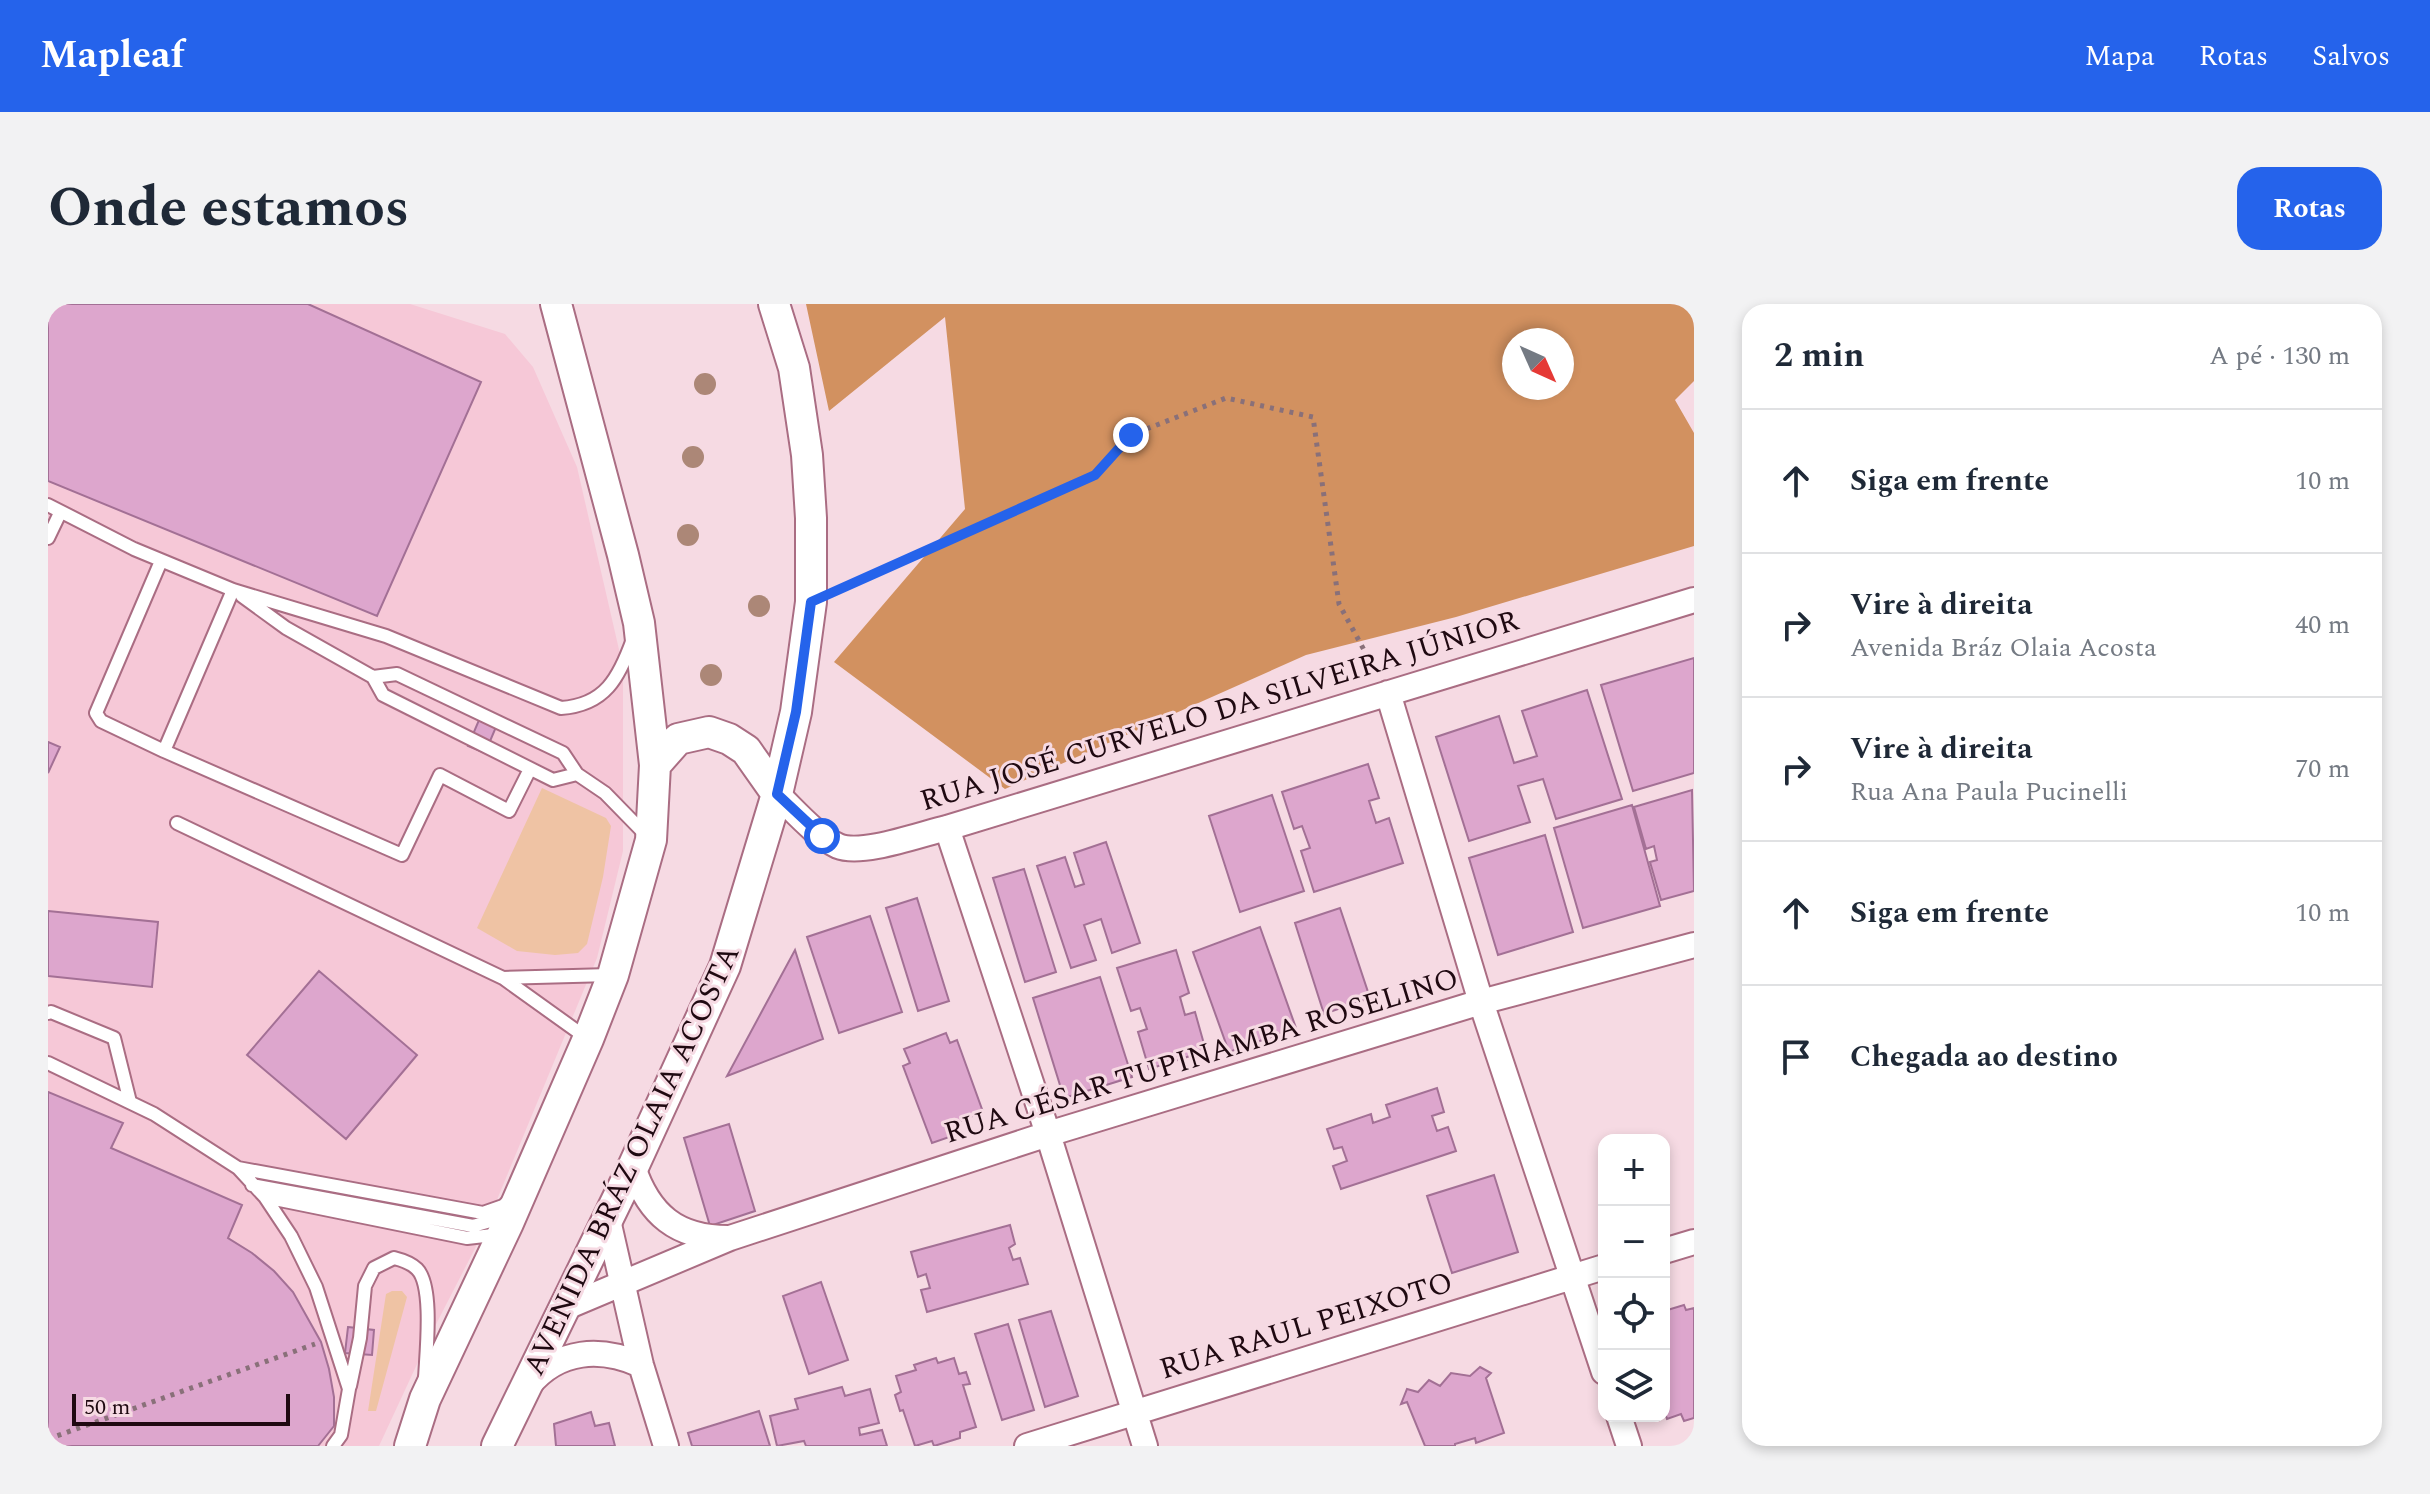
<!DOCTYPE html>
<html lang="pt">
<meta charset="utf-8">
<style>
body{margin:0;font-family:Spectral,serif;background:#f2f2f3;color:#1f2937}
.controls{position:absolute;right:24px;bottom:24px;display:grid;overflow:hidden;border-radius:16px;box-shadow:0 4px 12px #0003}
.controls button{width:72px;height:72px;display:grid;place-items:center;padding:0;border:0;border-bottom:2px solid #e0e1e3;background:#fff;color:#1f2937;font:40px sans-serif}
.compass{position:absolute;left:1454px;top:24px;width:72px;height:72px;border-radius:50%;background:#fff;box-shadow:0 4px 12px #0003;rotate:135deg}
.scale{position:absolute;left:24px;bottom:20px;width:218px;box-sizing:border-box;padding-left:8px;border:4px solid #1f0911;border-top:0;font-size:22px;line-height:28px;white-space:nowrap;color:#1f0911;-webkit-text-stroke:6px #f6dae3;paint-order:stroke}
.stop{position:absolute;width:24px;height:24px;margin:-18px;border:6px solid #2563eb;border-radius:50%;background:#fff}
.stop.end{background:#2563eb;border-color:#fff;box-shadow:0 2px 8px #0008}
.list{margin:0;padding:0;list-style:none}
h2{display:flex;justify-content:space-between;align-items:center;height:104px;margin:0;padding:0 32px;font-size:34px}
h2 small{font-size:26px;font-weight:400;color:#747a83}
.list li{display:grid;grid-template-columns:52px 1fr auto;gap:24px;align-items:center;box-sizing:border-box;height:144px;padding:0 32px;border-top:2px solid #e0e1e3}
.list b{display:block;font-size:30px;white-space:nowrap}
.list p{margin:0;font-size:26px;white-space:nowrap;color:#747a83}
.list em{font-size:26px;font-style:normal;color:#747a83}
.icon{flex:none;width:44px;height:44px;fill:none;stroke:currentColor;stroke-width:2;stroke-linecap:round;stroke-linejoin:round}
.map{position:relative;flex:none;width:1646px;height:1142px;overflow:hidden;border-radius:24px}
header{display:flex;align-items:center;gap:48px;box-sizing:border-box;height:112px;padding:0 40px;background:#2563eb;color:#fff}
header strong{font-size:38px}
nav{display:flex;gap:44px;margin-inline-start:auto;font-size:28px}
.intro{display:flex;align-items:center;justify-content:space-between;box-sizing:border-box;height:192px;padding:0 48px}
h1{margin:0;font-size:56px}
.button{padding:20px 36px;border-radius:24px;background:#2563eb;color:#fff;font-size:28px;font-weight:700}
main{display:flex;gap:48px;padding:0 48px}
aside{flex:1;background:#fff;border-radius:24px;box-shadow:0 4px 12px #0003}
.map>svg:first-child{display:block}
.built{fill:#f6c8d7}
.green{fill:#efc3a4}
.forest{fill:#d29160;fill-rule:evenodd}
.building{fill:#dda6cd;stroke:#a37095;stroke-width:2}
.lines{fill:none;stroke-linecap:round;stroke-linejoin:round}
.service-casing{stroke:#aa6d83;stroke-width:16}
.minor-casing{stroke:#aa6d83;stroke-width:28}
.tertiary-casing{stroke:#aa6d83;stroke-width:34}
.path{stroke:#897079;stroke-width:5;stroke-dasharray:4 6;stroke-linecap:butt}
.service{stroke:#fff;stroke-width:12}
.minor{stroke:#fff;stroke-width:24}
.tertiary{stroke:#fff;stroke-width:30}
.tree{fill:#ac8777}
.route{stroke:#2563eb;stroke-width:10}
.labels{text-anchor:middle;stroke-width:6;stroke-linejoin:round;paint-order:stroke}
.street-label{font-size:30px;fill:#1f0911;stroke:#f6dae3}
</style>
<header>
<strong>Mapleaf</strong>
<nav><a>Mapa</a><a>Rotas</a><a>Salvos</a></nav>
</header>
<div class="intro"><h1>Onde estamos</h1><a class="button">Rotas</a></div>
<main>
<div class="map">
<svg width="1646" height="1142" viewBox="0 0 1646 1142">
<rect width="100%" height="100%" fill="#f6dae3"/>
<path class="built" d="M0,0H362L457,30L485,63L529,163L575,363V547L549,654L436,927L383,1030L331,1142H0Z"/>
<path class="green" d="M494,484L558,514L563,522L555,573L539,640L530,649L507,651L469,647L429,624Z
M344,987H354L359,993L328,1107H320L338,990Z"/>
<path class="forest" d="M758,0H1646V77L1627,96L1646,129V242L1408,313L1258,351L957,485L786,358L917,205L897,13L781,107ZM1466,36H1514V84H1466Z"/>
<path class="building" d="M0,0H260L433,78L329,312L0,177Z
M1646,354V469L1585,487L1553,381Z
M1539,386L1574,495L1508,515L1495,475L1470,482L1482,518L1421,537L1388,433L1451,412L1466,459L1489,452L1474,407Z
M431,416L448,423L437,449L420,442Z
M0,438L12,443L0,469Z
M1320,460L1331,494L1321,497L1328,519L1341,514L1355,559L1266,588L1253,547L1262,544L1254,522L1246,525L1234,488Z
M1644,486L1646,587L1613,596L1602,558L1609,556L1606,542L1598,545L1586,503Z
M1224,491L1256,587L1192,608L1161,512Z
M1584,501L1612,602L1535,624L1506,524Z
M1497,531L1525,628L1450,651L1421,554Z
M1058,538L1092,639L1064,649L1053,615L1036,621L1048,656L1023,664L989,562L1017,553L1027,583L1036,580L1026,549Z
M976,565L1008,668L977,678L945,574Z
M869,594L901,697L870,707L838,604Z
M1292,604L1322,694L1276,710L1247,619Z
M0,607L110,618L104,683L0,672Z
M822,612L854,708L791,729L759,633Z
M1212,623L1248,724L1181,748L1145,648Z
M747,646L775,735L679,772Z
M1128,646L1141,689L1132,693L1137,711L1147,708L1158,747L1101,765L1090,728L1099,725L1092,704L1083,707L1069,664Z
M271,667L369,751L298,835L199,751Z
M1052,673L1084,773L1016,794L985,694Z
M898,729L902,739L909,736L935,808L909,818L913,829L884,839L855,762L862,759L856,745Z
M1389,784L1396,808L1384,812L1389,827L1400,823L1408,847L1293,885L1285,862L1299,857L1294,843L1286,845L1279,825L1323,810L1325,819L1342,813L1338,801Z
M0,788L75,819L63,844L194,901L180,934L204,949L226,967L245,988L273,1038L281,1065L286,1093V1122L270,1142H0Z
M681,820L707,907L662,922L636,834Z
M1446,871L1470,948L1404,969L1379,892Z
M962,921L967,940L961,944L965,956L972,954L980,980L879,1008L873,986L882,984L878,970L870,973L863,948Z
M773,978L800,1056L761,1070L735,992Z
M1636,1001L1638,1006L1646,1004V1114L1636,1117L1633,1110L1619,1115L1616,1106V1007Z
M1003,1007L1030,1092L997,1103L971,1016Z
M960,1020L986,1106L954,1116L927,1030Z
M300,1023L326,1026L324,1051L297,1049Z
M888,1054L890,1059L906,1054L911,1070L918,1068L922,1080L915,1081L928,1123L912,1128V1134L886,1142L884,1137L867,1142L855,1106L852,1107L847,1091L853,1088L848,1072L868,1066L866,1061Z
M1432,1063L1443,1069L1438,1074L1456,1129L1428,1139L1427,1134L1407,1140V1142H1377L1359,1098L1353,1100L1359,1085L1370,1088L1381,1076L1392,1082L1403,1069L1422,1072Z
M794,1083L797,1092L822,1085L831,1119L811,1124L812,1131L834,1126L839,1142H758L756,1137L729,1142L722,1112L750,1105L747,1095Z
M711,1107L722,1142H644L640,1129Z
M543,1108L547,1122L561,1119L567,1142H508L506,1120Z"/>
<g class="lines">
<defs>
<path id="service" d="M0,201L86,245L185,286L338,332L513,404C557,401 571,374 585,335
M0,234L12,209
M113,257L48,409L53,417L116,447
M185,286L116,447L354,551L392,471L461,507L482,465
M194,292L238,324L325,373L335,391L505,476L529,470L557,489L600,533
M325,373L349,370L515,449L529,470
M129,519L455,674
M0,709L3,708L66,734L82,798
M540,735L455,674L562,671
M0,759L106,810L190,864L217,893L243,932L268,983L301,1085L293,1131L285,1142
M190,864L435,909L455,902L463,895
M204,881L425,922L456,913
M217,893L419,934L445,931L451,925
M302,1082L312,1034L317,982L326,964L346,954C354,956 363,959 369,965C386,982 378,1050 377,1075"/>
<path id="minor" d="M1340,389L1433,698L1556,1068
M729,490C747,507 767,531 790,542C814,552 873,530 899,524L1646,296
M899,524L1000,830L1097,1142
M585,863C601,911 629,934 680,934
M560,916L593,1061L618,1142
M1616,947L1646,938
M516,1004L682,934L1000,830L1433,698L1646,641
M481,1081C511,1045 553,1043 593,1061
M1571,1112L1581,1142
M979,1142L1556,963"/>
<path id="tertiary" d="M607,461L630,435L661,428L681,435L698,446L729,490
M362,1142L377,1095L460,919L540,735L565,671L603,536L607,461L591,319L575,251L508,0
M449,1142L585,863L677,662L729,490L748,408L763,298V214L759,151L746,64L726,0"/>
</defs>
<use href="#service" class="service-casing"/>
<use href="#minor" class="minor-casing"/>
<use href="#tertiary" class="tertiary-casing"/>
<path class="path" d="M792,285L1047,171L1083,131L1178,94L1265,113L1291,300L1328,368
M0,1135L267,1040"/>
<use href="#service" class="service"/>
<use href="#minor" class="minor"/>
<use href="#tertiary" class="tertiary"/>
</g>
<g class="tree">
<circle cx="657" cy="80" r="11"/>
<circle cx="645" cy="153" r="11"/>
<circle cx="640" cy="231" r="11"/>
<circle cx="711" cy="302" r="11"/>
<circle cx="663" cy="371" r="11"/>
</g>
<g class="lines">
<path class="route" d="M774,532L729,490L748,408L763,298L1047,171L1083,131"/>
</g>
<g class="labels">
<g class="street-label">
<text transform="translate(1171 406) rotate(-17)" y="10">RUA JOSÉ CURVELO DA SILVEIRA JÚNIOR</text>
<text transform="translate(1153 751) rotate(-17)" y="10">RUA CÉSAR TUPINAMBA ROSELINO</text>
<text transform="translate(583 856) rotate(-65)" y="10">AVENIDA BRÁZ OLAIA ACOSTA</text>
<text transform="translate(1258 1021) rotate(-17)" y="10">RUA RAUL PEIXOTO</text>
</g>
</g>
</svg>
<div class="controls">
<button>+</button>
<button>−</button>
<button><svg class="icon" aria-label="locate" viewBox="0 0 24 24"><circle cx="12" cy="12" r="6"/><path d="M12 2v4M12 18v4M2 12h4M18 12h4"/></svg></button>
<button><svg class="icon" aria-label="layers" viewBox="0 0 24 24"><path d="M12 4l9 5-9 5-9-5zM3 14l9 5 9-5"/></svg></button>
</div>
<svg class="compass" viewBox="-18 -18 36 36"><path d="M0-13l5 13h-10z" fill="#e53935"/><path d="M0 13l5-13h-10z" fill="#747a83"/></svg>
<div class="scale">50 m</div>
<div class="stop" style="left:774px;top:532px"></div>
<div class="stop end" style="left:1083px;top:131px"></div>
</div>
<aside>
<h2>2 min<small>A pé · 130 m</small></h2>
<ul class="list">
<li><svg class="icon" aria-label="ahead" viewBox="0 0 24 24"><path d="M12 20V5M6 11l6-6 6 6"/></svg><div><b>Siga em frente</b></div><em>10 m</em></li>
<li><svg class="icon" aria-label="right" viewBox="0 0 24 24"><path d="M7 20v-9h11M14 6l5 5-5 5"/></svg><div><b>Vire à direita</b><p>Avenida Bráz Olaia Acosta</p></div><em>40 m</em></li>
<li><svg class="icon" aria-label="right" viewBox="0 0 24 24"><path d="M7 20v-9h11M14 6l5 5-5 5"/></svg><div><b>Vire à direita</b><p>Rua Ana Paula Pucinelli</p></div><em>70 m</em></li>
<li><svg class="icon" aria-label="ahead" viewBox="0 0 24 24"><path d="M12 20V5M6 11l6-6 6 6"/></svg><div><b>Siga em frente</b></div><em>10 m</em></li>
<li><svg class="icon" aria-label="arrive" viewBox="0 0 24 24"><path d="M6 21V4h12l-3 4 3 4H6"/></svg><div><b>Chegada ao destino</b></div></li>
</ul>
</aside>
</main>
